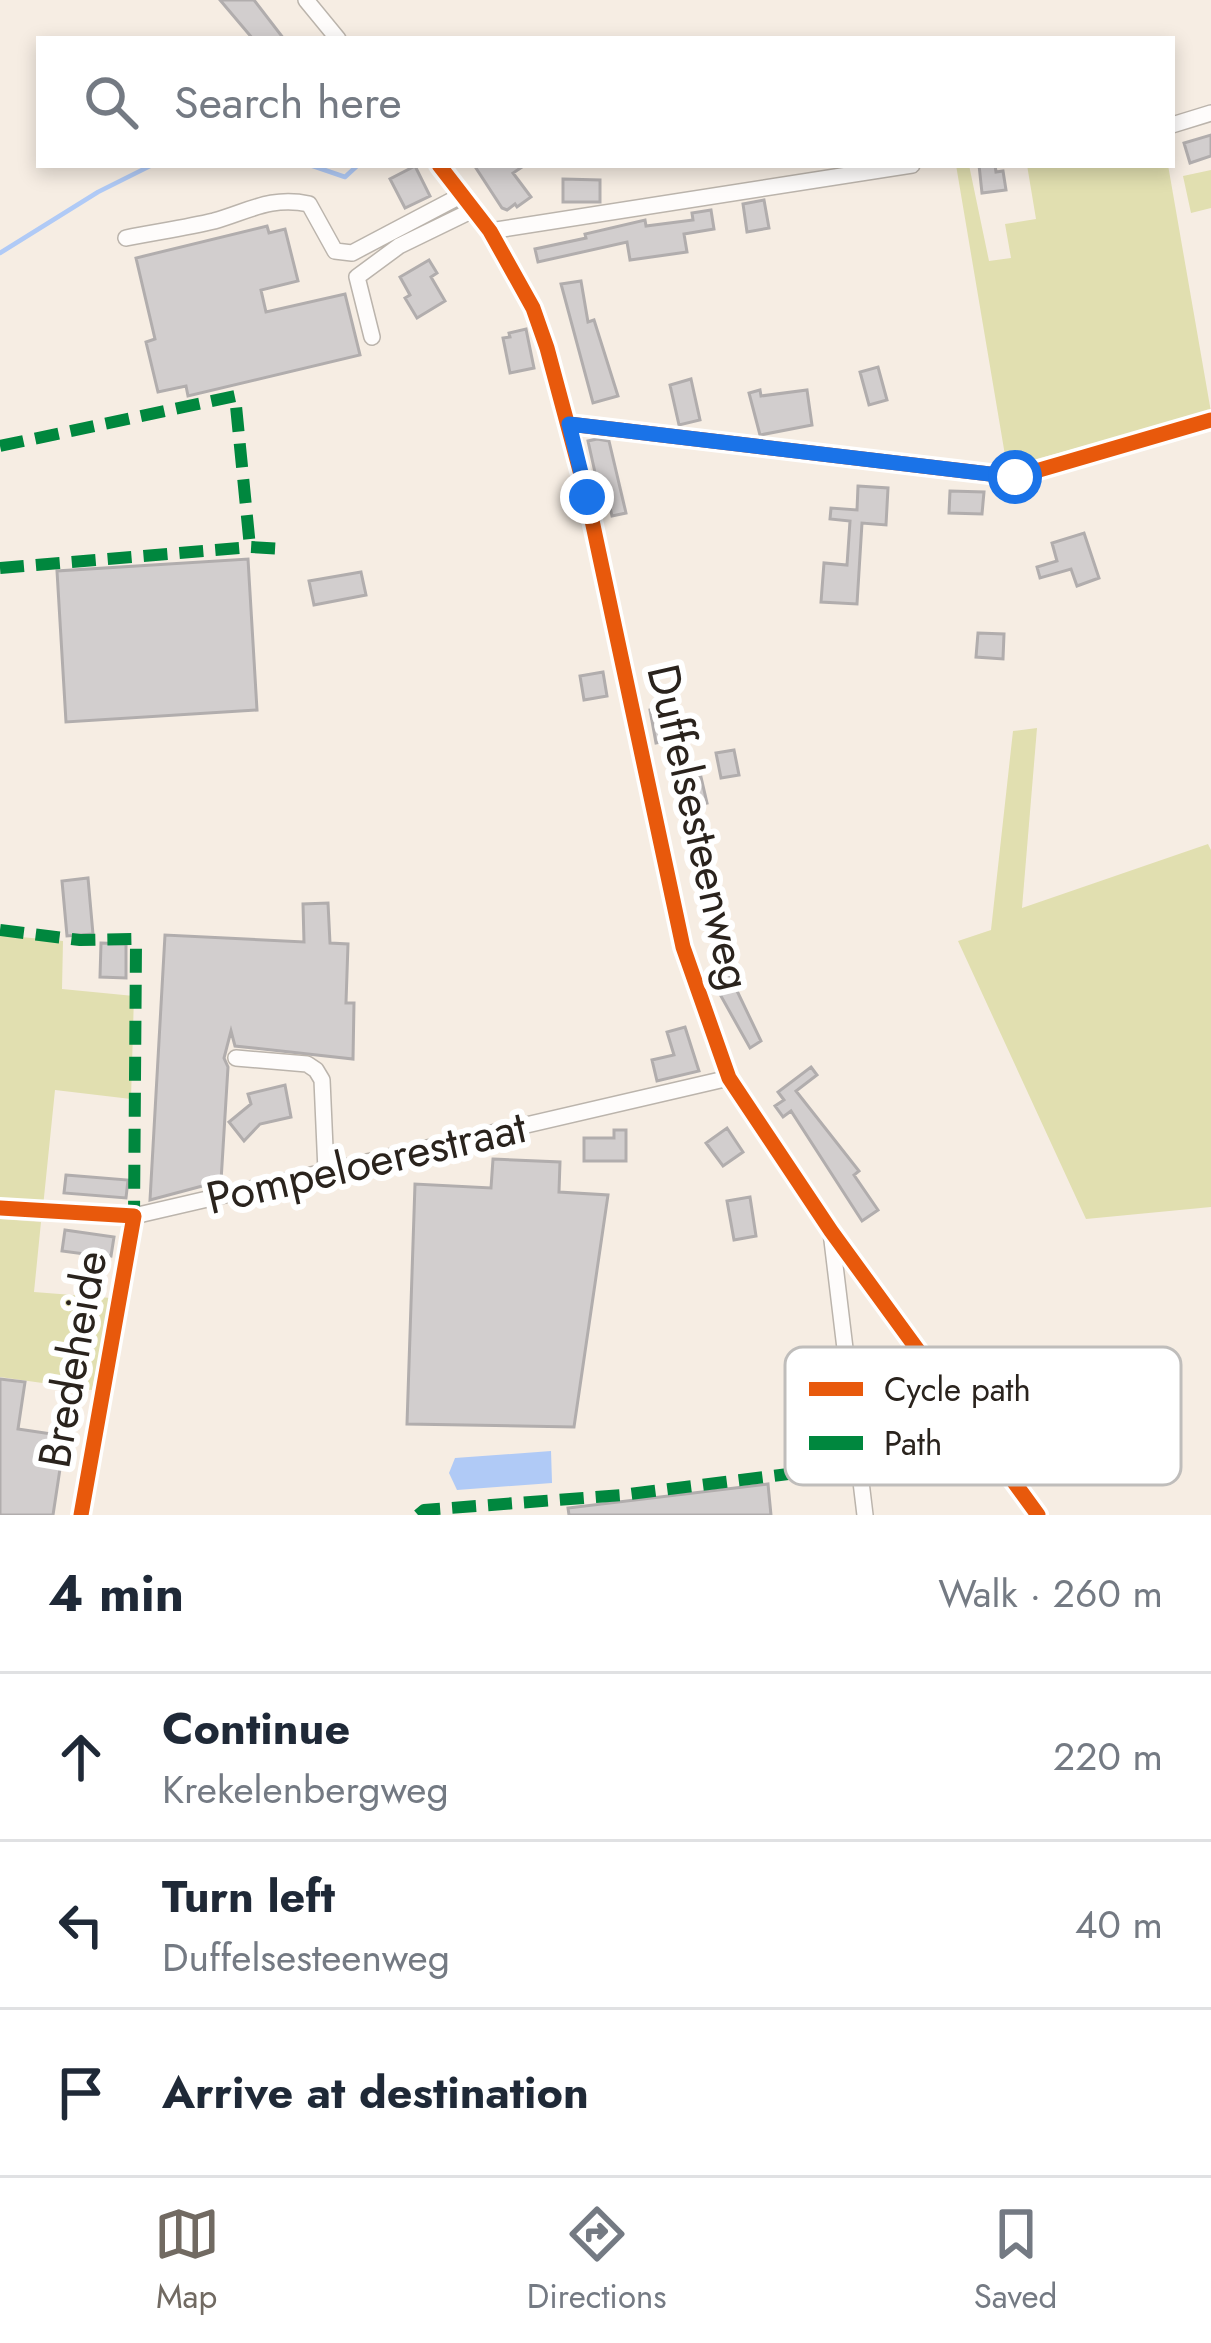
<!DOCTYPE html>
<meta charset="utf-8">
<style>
body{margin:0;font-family:Jost,sans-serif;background:#f2f2f3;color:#1f2937}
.stop{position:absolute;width:36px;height:36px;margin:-27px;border:9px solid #1a73e8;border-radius:50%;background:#fff}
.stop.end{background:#1a73e8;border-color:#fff;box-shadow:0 3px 12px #0008}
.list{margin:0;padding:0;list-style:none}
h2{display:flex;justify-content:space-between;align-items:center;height:156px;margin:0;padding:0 48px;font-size:51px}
h2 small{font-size:39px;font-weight:400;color:#747a83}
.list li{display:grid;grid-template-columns:78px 1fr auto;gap:36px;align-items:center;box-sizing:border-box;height:168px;padding:0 48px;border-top:3px solid #e0e1e3}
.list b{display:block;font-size:45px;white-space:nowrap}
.list p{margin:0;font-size:39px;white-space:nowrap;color:#747a83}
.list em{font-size:39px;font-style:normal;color:#747a83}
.icon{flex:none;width:66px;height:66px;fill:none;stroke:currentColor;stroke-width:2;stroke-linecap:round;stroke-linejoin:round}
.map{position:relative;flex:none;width:1211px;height:1515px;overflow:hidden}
.search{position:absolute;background:#fff;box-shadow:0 6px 18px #0003;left:36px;right:36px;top:36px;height:132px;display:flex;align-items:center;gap:30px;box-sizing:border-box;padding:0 42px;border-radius:0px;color:#747a83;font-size:45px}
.sheet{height:660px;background:#fff}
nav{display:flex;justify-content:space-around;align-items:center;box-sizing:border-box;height:168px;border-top:3px solid #e0e1e3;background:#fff;font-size:33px;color:#747a83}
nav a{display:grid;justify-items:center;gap:6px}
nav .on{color:#716a62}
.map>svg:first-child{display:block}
.green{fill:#e1dfb0}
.water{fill:#b0caf6}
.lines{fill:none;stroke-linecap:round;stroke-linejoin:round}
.stream{stroke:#b0caf6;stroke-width:4.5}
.building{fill:#d2cece;stroke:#b1adad;stroke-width:3}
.minor-casing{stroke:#bbb4ac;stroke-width:18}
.minor{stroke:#fefcfb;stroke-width:15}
.quiet{stroke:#00873e;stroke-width:12;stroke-dasharray:24 12;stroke-linecap:butt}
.cycleway-casing{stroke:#fff;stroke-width:22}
.cycleway{stroke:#e8590c;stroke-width:15}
.route{stroke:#1a73e8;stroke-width:15}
.labels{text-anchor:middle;stroke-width:12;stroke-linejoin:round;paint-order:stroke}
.street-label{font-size:45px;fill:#2a231d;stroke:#fff}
.key{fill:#fff;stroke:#bfbdbb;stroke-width:3}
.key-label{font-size:33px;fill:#2a231d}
</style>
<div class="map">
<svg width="1211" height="1515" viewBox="0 0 1211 1515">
<rect width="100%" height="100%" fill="#f6ede3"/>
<path class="green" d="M956,165H969L989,261L1011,258L1005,224L1036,219L1027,165H1168L1211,412L1007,467Z
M1211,170V208L1191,213L1183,176Z
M1037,728L1022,908L1208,844L1211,850V1207L1086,1219L958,941L991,930L1013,731Z
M0,935L63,941L62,989L134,996L131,1099L55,1090L43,1207L0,1203Z
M0,1219L41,1222L34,1292L111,1298L92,1390L0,1377Z"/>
<path class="water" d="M551,1451L552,1483L457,1490L449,1473L455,1458Z"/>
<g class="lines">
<path class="stream" d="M310,165L345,177L358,165
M0,253L98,192L152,165"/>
</g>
<path class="building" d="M220,0H254L284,39H253Z
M1211,135V156L1190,163L1184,143Z
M474,165H525L513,173L531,197L517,207L515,204L507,210L502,208Z
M979,165H995L996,172L1003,171L1006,190L982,193Z
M415,166L430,196L405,208L390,179Z
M563,179L600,180V202H563Z
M764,200L769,228L747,232L743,204Z
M711,210L714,229L684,234L687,252L630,260L627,242L538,262L535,249L586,238L585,234L645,220L646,226L693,220L692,213Z
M267,226L269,233L285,229L298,281L261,290L266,312L345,294L360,355L188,396L186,386L158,392L146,342L155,339L136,258Z
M429,260L437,273L431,277L445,301L417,318L405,298L410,295L400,277Z
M581,281L588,322L594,320L618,396L593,403L561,284Z
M526,329L534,368L510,373L503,338L510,337L509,333Z
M878,367L887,400L869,405L860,372Z
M691,379L700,420L679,425L670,385Z
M760,390L761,396L807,390L812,425L760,435L749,393Z
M597,439L609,441L626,513L612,516L607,494L600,495L588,441Z
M858,486L888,488L886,525L862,523L857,604L821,602L824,563L847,565L850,521L830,519L831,508L857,510Z
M950,491L984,492L982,514L949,513Z
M1084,533L1099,578L1077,586L1071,569L1040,578L1037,567L1057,561L1052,543Z
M248,559L257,710L66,722L57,571Z
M361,572L366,595L314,605L309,581Z
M978,633L1004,634L1003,659L976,657Z
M603,672L607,696L584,700L580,676Z
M663,707L670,740L656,743L650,710Z
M734,750L739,775L721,778L716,753Z
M701,777L707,803L687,807L681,781Z
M88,878L93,934L67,936L62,881Z
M328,903L330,943L348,944L346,1003H354L353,1059L235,1046L231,1031L224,1058L228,1067L221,1181L150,1200L165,935L304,942L303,904Z
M101,943L126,944V978L100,977Z
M728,972L761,1041L750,1048L712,980Z
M685,1027L699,1071L657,1081L652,1060L674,1055L667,1032Z
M811,1067L817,1075L796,1091L859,1171L854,1175L878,1210L862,1221L791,1111L783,1117L775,1106L784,1100L778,1092Z
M285,1085L291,1117L260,1124L244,1141L229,1122L251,1104L248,1094Z
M727,1128L743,1152L723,1166L706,1143Z
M614,1130H626V1161H584V1138H614Z
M493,1159L560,1162L559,1192L608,1195L574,1427L407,1424L415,1184L491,1188Z
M66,1175L128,1180L126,1198L64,1193Z
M750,1197L756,1236L734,1240L727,1201Z
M65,1230L114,1237L111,1256L101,1255L100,1263L84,1261L85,1254L62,1251Z
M0,1379L25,1382L18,1429L65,1436L53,1515H0Z
M768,1484L771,1515H569L568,1508Z"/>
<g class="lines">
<defs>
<path id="minor" d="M306,0L338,39
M1172,125L1211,113
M439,165L490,231L533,308L547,348L587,497L683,947L729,1078L831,1231L1038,1515
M490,231L912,165
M126,238C155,232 185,228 214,221C249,211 271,196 309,204L335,251L352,253L462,195
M372,337L357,277L399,246L473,210
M569,424L1015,477L1211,420
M236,1058L307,1064L316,1070L322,1080L326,1171
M0,1208L134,1216L729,1078
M831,1232L865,1515
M81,1515L134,1216"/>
</defs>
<use href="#minor" class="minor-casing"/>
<use href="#minor" class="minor"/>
<path class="quiet" d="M0,446L235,396L250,547
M0,568L250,547L284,549
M0,930L80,940L132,939L136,943L134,1216
M418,1515L424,1510L622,1495L860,1465"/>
<defs>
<path id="cycleway" d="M439,165L490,231L533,308L547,348L587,497L683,947L729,1078L831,1231L1038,1515
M569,424L1015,477L1211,420
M0,1208L134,1216L81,1515"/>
</defs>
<use href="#cycleway" class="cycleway-casing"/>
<use href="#cycleway" class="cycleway"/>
</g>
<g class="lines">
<path class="route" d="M587,497L569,424L1015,477"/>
</g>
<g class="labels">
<g class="street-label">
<text transform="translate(700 827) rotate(77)" y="16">Duffelsesteenweg</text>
<text transform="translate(366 1162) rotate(-13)" y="16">Pompeloerestraat</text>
<text transform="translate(72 1359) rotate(-80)" y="16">Bredeheide</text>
</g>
</g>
<rect x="785" y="1347" width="396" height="138" rx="18" class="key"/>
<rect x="809" y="1382" width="54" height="14" fill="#e8590c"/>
<rect x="809" y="1436" width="54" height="14" fill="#00873e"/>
<g class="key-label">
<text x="884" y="1401">Cycle path</text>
<text x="884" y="1455">Path</text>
</g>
</svg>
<div class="stop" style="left:1015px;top:477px"></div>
<div class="stop end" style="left:587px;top:497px"></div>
<div class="search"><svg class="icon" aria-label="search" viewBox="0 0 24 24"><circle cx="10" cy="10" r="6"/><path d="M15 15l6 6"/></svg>Search here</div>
</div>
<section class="sheet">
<h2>4 min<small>Walk · 260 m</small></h2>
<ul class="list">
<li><svg class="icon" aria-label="ahead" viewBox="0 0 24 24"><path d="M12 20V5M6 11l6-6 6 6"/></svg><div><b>Continue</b><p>Krekelenbergweg</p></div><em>220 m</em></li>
<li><svg class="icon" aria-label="left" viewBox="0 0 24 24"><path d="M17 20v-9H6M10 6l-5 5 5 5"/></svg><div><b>Turn left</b><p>Duffelsesteenweg</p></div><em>40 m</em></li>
<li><svg class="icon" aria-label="arrive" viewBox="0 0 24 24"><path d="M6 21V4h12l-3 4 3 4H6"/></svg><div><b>Arrive at destination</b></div></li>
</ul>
</section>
<nav>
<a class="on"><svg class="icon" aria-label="map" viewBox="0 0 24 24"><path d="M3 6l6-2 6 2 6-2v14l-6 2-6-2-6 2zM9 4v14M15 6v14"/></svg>Map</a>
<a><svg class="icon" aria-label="directions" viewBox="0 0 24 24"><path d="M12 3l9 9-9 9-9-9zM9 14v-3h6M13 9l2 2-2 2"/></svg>Directions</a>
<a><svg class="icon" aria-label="saved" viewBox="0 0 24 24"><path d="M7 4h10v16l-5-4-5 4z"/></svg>Saved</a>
</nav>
